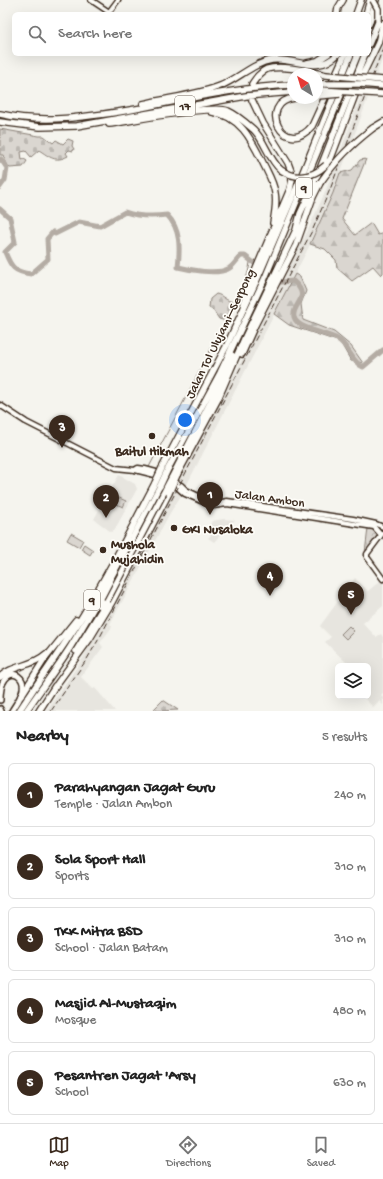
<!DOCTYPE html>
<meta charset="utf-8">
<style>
body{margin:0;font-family:"Gochi Hand",sans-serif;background:#f2f2f2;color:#222}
.controls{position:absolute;right:12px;bottom:12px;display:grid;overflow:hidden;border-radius:6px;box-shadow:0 4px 16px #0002}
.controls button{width:36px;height:36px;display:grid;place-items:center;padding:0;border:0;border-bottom:1px solid #e0e0e0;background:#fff;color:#222;font:20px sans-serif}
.compass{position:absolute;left:287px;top:68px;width:36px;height:36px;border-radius:50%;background:#fff;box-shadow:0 4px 16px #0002;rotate:322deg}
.you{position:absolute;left:185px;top:420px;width:14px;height:14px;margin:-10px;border:3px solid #fff;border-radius:50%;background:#1a73e8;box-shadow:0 0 0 6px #1a73e833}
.badge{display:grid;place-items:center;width:26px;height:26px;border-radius:50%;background:#3b2a1e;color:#fff;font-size:13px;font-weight:700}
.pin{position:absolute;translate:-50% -33px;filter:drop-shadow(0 1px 2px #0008)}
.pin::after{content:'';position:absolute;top:21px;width:14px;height:12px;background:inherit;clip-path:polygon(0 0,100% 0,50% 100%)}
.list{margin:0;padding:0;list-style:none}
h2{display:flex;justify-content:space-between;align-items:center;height:52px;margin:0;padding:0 16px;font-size:17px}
h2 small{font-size:13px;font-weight:400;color:#767676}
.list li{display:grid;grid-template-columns:26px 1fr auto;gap:12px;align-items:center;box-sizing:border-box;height:64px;margin:0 8px 8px;padding:0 8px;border:1px solid #e0e0e0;border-radius:6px}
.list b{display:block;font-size:15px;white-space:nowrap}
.list p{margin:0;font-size:13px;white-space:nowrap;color:#767676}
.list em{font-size:13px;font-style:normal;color:#767676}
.icon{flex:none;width:22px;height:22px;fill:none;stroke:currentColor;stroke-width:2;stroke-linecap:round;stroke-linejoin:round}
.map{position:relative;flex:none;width:383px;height:711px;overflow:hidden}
.search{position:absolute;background:#fff;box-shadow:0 4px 16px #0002;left:12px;right:12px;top:12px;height:44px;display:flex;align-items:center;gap:10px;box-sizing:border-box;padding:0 14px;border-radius:6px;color:#767676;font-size:15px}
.sheet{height:412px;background:#fff}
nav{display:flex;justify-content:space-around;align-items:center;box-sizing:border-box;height:56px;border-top:1px solid #e0e0e0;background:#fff;font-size:11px;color:#767676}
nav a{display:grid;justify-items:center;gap:2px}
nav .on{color:#3b2a1e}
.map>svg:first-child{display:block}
.built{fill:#e7e5df}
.forest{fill:url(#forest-firs);stroke:#8a8077}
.cemetery{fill:url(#cemetery-stones);stroke:#8a8077}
.park{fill:url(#park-crowns);stroke:#8a8077}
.garden{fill:#dad6d0;stroke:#8a8077}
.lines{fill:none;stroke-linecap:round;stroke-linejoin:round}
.stream{stroke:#84786e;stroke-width:1}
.river{stroke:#b4aca4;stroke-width:5}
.tertiary-casing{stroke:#3b2a1e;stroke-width:7}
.primary-casing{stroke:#3b2a1e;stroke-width:8}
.motorway-casing{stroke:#3b2a1e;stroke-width:8}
.tertiary{stroke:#fdfcf7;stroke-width:4}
.primary{stroke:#fdfcf7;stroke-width:5}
.motorway{stroke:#fdfcf7;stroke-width:5.5}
.rail{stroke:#3b2a1e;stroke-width:1;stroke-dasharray:6 3;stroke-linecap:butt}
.motorway-bridge-casing{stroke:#3b2a1e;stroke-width:8;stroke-linecap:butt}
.motorway-bridge{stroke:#fdfcf7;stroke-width:5.5}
.poi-dot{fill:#3b2a1e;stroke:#fdfcf7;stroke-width:1.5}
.labels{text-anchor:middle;stroke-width:3.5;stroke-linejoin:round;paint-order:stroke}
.shield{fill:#fdfcf7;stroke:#75695f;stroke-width:1}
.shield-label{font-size:12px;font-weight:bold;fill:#3b2a1e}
.street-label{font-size:13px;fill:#3b2a1e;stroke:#fdfcf7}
.poi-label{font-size:13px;font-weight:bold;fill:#3b2a1e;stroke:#fdfcf7;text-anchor:start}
</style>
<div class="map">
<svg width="383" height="711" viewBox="0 0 383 711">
<defs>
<pattern id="forest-firs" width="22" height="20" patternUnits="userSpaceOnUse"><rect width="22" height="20" fill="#dad6d0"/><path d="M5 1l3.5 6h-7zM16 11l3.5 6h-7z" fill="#bcb8b2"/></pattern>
<pattern id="cemetery-stones" width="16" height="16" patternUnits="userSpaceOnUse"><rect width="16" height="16" fill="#dad6d0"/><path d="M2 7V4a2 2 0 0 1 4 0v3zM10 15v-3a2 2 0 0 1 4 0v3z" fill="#bcb8b2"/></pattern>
<pattern id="park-crowns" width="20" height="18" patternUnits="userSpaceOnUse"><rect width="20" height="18" fill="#dad6d0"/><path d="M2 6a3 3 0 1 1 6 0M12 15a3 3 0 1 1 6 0" fill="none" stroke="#bcb8b2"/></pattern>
</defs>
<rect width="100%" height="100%" fill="#f5f4ee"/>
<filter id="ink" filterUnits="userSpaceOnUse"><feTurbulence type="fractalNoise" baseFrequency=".025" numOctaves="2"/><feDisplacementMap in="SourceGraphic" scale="8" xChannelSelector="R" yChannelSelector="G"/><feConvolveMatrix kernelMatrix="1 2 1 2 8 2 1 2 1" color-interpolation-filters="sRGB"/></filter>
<g filter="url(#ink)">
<path class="built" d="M383,41V57L333,193L315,235L182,494L170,513L110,624L112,627L100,643L103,647L81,677L93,689L95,688L115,711H46L83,658L164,509L268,309L308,230L326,190L369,74Z
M119,475L135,484L137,489L115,529L111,532L94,519Z
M223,519L235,520L225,529V530L214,542L208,538L211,535L208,532L212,529L209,527L212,521Z
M355,578L368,591L380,581L383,583V606L363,623L376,637L381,634L383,637V693L381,695L383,698V705L379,701L373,707L362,696H368V666H345L347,663L325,642L331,637L320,626Z"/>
<path class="forest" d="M366,159L342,219L355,235L371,223L378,235L383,233V273L381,275L373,266L352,281L337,268L336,260L325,249L310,244L333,193L340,173L352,170L360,160Z
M295,274L300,277L306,291L301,304L303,320L334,332L351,346L363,363L351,361L340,342L289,325L274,314Z"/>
<path class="cemetery" d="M0,129L39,136H44L53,143L56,140L63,144L68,139L73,141L72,146L74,149L73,151L69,150L66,153L68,156C55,163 50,157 39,150L31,157L26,151L21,152L22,160L24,159L27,161L23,167L10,168L8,166L3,155H0Z
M216,294C223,295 225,301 234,302L226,321L219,319L213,310L209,308L210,299Z
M163,700L178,710L158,711L154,709Z"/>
<path class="park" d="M368,528L375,530L377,537L365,553Z"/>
<path class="garden" d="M117,497L126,501L123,507L114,503Z
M71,533L83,540L79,547L67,540Z
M84,544L93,550L90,555L81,549Z
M349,626L354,631L346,639L341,634Z"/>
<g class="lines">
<path class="stream" d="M149,467C174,420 199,373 223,325C232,308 250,279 250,260
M145,475L155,479
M173,488C186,496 207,513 223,507"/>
<path class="river" d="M0,160L1,159L7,168L5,180L0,187
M0,209L10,218L15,242L5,252C11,267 14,272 31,274L48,259L47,239L53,232L55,234L79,222L100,226L125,212C139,217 152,217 167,215C181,229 180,249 178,267C190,270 217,275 228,269C233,267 237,259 241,256H245L272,277L281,282L293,281C313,298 291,304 294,317C297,329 326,333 337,339C349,345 351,362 363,367L383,350"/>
<defs>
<path id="tertiary" d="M91,0L109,12L118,0
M0,405L26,422L116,468L135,470L155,475L177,487L185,494L213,506L227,504L374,527L381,535
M135,470L138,468L145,469L156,472L181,485L186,490L211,502L217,503L227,501L353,519L376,524L383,527
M382,534L367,554V557L383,579"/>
<path id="primary" d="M0,700C0,693 1,684 5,679C13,668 25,678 23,689C22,697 16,704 12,711
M0,709L1,711"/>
<path id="motorway" d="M337,14L338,8L343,0
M356,14L361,0
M366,14L370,0
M369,24L376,0
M369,44L378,22
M307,63L317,61L328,54
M252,84C256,78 260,72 267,69C282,64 311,72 326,75
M317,84H324
M295,98C256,102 284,160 312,126L345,54
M143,104C168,98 196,95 220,86C238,79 253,63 272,60C296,57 316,76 338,54
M212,112C242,116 253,143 265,167C269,175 274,184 275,193C277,203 275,213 273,223
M0,114C43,124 87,117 130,110C184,100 238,87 293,85
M0,122L40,127L77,126L246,96L293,92
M109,124C130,121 214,104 228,111C237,115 246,123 253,129C265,140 268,159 281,170
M373,128L383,122
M326,165L331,158L363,74L378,43L383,23
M243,303L253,276L290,189L292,180L291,171L288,163L263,123L252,100
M242,354L255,325L296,245L313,197L320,183
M162,468L227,345L259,275L296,189L351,54
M168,469L220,373L265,278L358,54
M174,473L223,378L232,355
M177,475L218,399L244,339L296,230L300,214L316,179L365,54
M99,605L114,582
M76,651L107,601
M0,677C12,665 32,667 46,654
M54,688L89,640L112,602L169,493
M21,696L44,660L76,620
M19,711C38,682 58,654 77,625C106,579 130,531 155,483
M26,711C41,689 57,668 71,646C103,594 132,540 160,486
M39,711L55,686"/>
</defs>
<use href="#tertiary" class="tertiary-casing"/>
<use href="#primary" class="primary-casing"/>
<use href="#motorway" class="motorway-casing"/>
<use href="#tertiary" class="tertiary"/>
<use href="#primary" class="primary"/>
<use href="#motorway" class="motorway"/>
<path class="rail" d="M51,711L87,659L100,637L313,229L331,187L383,48"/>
<defs>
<path id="motorway-bridge" d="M373,0L378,9V22
M326,75L383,80
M324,84H361L383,86
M320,90L383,94
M318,96L340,94
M281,170C296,180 312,178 326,165
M320,183C336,160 351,145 373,128
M155,483L162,468
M160,486L168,469
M169,493L177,475
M107,601L174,473"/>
</defs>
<use href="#motorway-bridge" class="motorway-bridge-casing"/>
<use href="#motorway-bridge" class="motorway-bridge"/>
</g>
</g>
<g class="poi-dot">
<circle cx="152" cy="436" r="4"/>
<circle cx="174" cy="528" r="4"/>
<circle cx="103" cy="550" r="4"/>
</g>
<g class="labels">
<g class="shield">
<rect x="175" y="96" width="20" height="20" rx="3"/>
<rect x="296" y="178" width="16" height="20" rx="3"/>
<rect x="84" y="590" width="16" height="20" rx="3"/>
</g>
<g class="shield-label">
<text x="185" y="110">17</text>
<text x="304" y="192">9</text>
<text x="92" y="604">9</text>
</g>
<g class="street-label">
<text transform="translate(219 333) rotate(-64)" y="5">Jalan Tol Ulujami–Serpong</text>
<text transform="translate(270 497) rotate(8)" y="5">Jalan Ambon</text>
</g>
<g class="poi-label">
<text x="152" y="455" text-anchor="middle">Baitul Hikmah</text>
<text x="182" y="533">GKI Nusaloka</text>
<text x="111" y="548">Mushola<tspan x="111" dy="15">Mujahidin</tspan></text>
</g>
</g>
</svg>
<div class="controls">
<button><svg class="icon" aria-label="layers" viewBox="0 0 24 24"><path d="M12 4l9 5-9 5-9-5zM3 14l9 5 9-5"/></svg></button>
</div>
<svg class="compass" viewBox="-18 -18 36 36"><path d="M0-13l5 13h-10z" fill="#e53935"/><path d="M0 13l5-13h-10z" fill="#767676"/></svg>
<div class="you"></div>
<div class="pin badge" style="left:210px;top:515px">1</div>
<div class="pin badge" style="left:106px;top:518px">2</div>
<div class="pin badge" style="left:62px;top:448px">3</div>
<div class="pin badge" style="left:270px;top:596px">4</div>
<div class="pin badge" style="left:351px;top:615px">5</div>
<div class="search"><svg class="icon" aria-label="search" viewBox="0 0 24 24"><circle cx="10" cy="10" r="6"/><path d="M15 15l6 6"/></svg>Search here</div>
</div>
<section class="sheet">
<h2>Nearby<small>5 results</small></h2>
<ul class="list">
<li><span class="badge">1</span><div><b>Parahyangan Jagat Guru</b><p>Temple · Jalan Ambon</p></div><em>240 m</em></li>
<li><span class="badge">2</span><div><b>Sola Sport Hall</b><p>Sports</p></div><em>310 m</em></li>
<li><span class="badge">3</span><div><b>TKK Mitra BSD</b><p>School · Jalan Batam</p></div><em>310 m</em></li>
<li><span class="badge">4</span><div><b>Masjid Al-Mustaqim</b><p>Mosque</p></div><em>480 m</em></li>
<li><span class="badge">5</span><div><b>Pesantren Jagat 'Arsy</b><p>School</p></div><em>630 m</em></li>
</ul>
</section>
<nav>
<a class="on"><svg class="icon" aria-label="map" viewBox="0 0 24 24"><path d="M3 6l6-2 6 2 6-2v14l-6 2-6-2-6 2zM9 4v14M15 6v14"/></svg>Map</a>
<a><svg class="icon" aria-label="directions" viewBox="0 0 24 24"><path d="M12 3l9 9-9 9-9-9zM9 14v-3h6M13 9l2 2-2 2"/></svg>Directions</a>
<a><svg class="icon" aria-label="saved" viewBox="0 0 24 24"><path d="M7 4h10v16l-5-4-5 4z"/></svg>Saved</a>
</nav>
